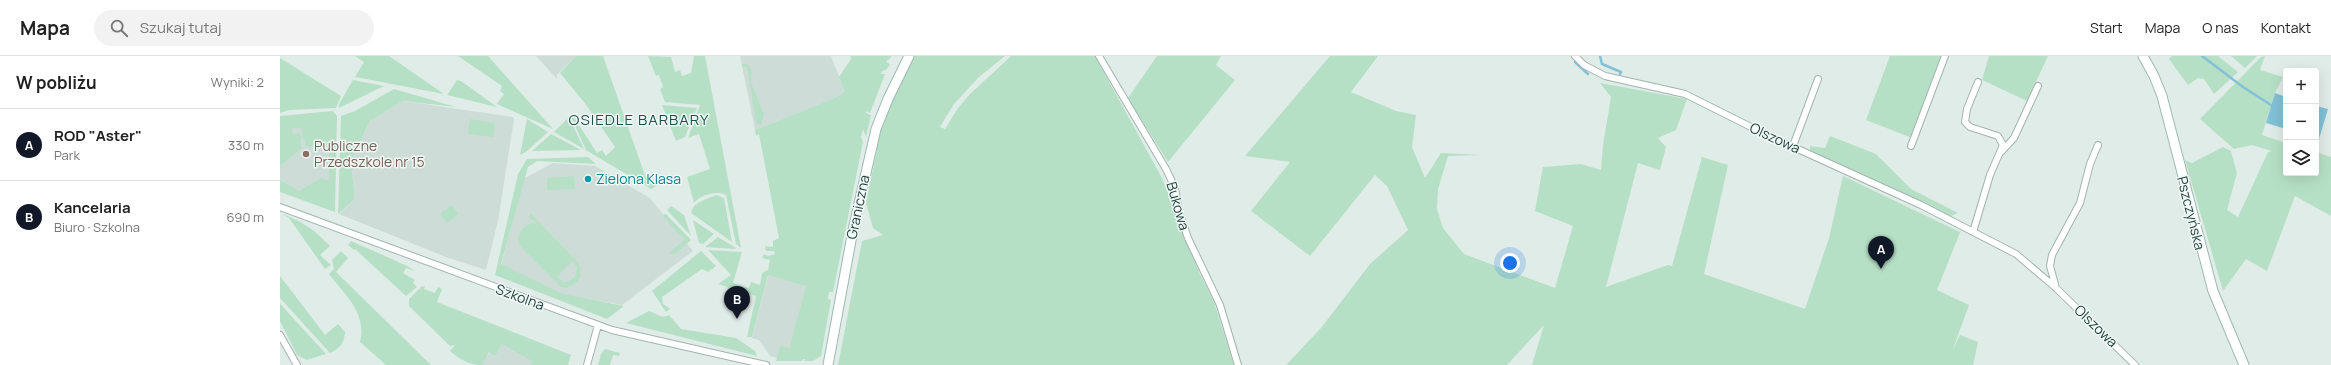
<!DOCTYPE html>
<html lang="pl">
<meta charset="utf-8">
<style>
body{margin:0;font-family:Manrope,sans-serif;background:#f2f2f2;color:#222}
.controls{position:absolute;right:12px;top:12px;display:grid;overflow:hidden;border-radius:4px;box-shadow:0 4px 16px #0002}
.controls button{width:36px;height:36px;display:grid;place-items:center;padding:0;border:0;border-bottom:1px solid #e0e0e0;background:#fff;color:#222;font:20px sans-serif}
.you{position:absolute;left:1230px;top:207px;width:14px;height:14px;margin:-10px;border:3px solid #fff;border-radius:50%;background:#1a73e8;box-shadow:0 0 0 6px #1a73e833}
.badge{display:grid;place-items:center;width:26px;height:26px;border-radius:50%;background:#111827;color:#fff;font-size:13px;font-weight:700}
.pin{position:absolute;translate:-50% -33px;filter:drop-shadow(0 1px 2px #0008)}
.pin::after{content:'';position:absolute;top:21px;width:14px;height:12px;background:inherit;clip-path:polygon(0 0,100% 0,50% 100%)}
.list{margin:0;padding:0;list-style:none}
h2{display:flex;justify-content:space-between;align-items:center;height:52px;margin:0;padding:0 16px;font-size:17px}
h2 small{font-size:13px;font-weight:400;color:#767676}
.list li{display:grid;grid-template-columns:26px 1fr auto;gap:12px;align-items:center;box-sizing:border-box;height:72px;padding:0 16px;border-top:1px solid #e0e0e0}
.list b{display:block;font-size:15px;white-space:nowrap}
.list p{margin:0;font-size:13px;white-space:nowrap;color:#767676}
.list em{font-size:13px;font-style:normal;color:#767676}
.icon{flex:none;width:22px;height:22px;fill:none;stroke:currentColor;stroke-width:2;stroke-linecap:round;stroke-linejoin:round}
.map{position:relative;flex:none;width:2051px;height:309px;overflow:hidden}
header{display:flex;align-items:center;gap:24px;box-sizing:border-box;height:56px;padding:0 20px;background:#fff;border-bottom:1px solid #e0e0e0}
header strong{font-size:19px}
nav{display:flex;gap:22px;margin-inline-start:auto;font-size:14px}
.search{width:280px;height:36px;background:#f2f2f2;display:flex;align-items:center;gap:10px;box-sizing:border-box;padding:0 14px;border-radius:22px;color:#767676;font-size:15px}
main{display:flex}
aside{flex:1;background:#fff}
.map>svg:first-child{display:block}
.built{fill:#cedcd7}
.green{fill:#b6e0c5;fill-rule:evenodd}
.water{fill:#82c1d7}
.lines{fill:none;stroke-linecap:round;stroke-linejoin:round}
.stream{stroke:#82c1d7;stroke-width:2.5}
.street-casing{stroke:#a2b4b0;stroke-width:8}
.secondary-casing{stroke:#9db9b2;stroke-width:11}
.street{stroke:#fff;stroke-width:6}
.secondary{stroke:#fff;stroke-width:9}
.education-dot{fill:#8d6e63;stroke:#f0f8f5;stroke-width:1.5}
.culture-dot{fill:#0f9aa8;stroke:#f0f8f5;stroke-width:1.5}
.labels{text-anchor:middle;stroke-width:3;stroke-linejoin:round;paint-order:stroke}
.street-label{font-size:14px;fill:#1f3e39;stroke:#f0f8f5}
.education-label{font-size:14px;fill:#785e54;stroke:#f0f8f5;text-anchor:start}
.culture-label{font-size:14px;fill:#0d838f;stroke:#f0f8f5;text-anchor:start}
.neighbourhood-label{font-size:15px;letter-spacing:1px;fill:#19524a;stroke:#f0f8f5}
</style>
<header>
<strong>Mapa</strong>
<div class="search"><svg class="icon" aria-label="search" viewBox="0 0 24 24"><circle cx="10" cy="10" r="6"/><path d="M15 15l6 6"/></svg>Szukaj tutaj</div>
<nav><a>Start</a><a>Mapa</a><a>O nas</a><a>Kontakt</a></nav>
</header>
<main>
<aside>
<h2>W pobliżu<small>Wyniki: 2</small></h2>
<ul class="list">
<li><span class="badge">A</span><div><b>ROD &quot;Aster&quot;</b><p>Park</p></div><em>330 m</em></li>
<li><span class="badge">B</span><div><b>Kancelaria</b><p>Biuro · Szkolna</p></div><em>690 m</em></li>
</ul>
</aside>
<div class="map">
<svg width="2051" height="309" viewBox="0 0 2051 309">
<rect width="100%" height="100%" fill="#e0ece8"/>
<path class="built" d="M256,0H296L277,19V23Z
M460,0H551L566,38L475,74Z
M123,45L233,61L234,63L218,165L206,214L166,201L59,158L75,143L71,105L90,65Z
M0,70L51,73L52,124L43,152L0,131Z
M273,107L315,110L370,142L413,195L342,249L279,238L221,210L243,123Z
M489,217L527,228L509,292L497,302L490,300L479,284L472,282Z
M221,282L256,303L253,309H195L201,307Z"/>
<path class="green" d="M75,0H109L164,38L75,21L84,6Z
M178,0H208L273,73L217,48L224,38L220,35L222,30Z
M296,0H323L368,128L384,122L385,125L371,133L306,94L291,61L293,60L317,97L322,94L326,100L335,91L304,46L280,17Z
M368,0L391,1L395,16L400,14L402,20L411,17L414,0H425L461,192L456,188L446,139C437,134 420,139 414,147L407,121L430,113L419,78L408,82L420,49L385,46L380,33L383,31L379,19L376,20Z
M570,0H612L606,6L610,8L606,14L602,15L601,18H605L590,57L586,55V57L591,59L586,81L583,73L581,81L583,86L553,236H549L548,243L551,244L541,300L533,305H524L525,303H523L522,305H496L500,290L509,292L526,230L488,219L472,281H467L476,240L438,228L451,219L428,194L462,196L453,227L469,232L471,226L480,229L482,217L488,214L490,204L482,202L484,198L488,200L495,198L494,195H486L485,190L493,191V185L499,182L479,78L476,80L475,74L555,42L565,36L559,21L571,3Z
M634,0H725L699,21L674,48L660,71L665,73L678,52L691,37L731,0H815L882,122L920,218L934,246L954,309H558L582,185L603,179L593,172L586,147L601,74L609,52Z
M877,0H941L936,9L955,24L888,106L848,42Z
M1050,0H1098L1071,36L1116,55L1136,59L1132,91L1145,122L1161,97L1202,99L1168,100L1158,133L1157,153L1163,172L1184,198L1275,232L1293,170L1255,155L1263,111L1301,108L1321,114L1323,89L1331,41L1320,27L1407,43L1396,74L1378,82L1386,91L1380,114L1358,107L1326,231L1388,209L1392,210L1422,101L1448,109L1424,218L1525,253L1549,182L1563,120L1680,176L1681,174L1657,234L1689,249L1673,293L1680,279L1698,286L1693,309H1252L1264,269L1227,309H1006L1041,272L1090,208L1128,174L1107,130L1095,119L1030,200L971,155L1010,106L965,100Z
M1610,0H1662L1632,82L1586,64Z
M1709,0H1768L1747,45L1702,24Z
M1892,0H1938L1958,16L1934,38L1924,23L1918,22L1908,29L1889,3Z
M1951,0H1977L1965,12Z
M1985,0L1980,14L2003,21L1995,37L1982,79L2006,87V117H2036V96L2051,101V160L2015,140L1987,215L1966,203L1943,235L1905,104L1912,107L1943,91L1951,95L1957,117L1947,154L1958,161L1988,96L1992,95L1972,89L1954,93L1920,63L1981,1Z
M0,2L61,40L56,52L9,54L0,57Z
M462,8H467L472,14L471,27L484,58L481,69L476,67L467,11H462Z
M73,24L104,30L59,52V48Z
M177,24L181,25L217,51L167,39Z
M114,33L176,51L123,45L90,65L71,105L75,143L58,158L61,60L75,55Z
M382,49L417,52L405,81L396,85Z
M53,55L57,60L55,156L0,136V124L19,135L41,122L49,125V90H26L21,72H12L13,78L18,77L22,81L20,86L22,92L0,110V60Z
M289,61L304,93L274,76Z
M190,63L215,67L213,81L188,78Z
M247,63L268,76L247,95L240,99Z
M271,78L301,94L252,95Z
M1550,80L1596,98L1631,133L1678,157L1671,160L1530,96V90L1545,92Z
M308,101L316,108L257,105L248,111L221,208L283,238L344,250L327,263L215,219L238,118L247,103Z
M294,120L295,133L267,134V122Z
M436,139L444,142L452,186L411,157C414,145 426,144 436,139Z
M172,149L179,158L167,167L160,158Z
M391,150L404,159L411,180L387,154Z
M0,157C25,167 31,171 50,190L40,199L51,209L45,213L9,162Z
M251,158L299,207L301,219L297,226L287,232L281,231L239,189C236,176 244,168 256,167L248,161ZM292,205L297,211L295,221L288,226H283L277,221Z
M386,158L411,184L394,199L389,197L404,184L382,159Z
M413,164L434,178L423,188L419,187Z
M438,181L456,192L455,193L425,191Z
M71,185C81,190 133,211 135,215L126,212L123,217L135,224L133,227L137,231L126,240L75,193L74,194L68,189Z
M61,195L68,202L56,216L151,309H106L80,286C87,257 65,239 49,218L54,213L52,204Z
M421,195L436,210L428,216L422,213L382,241L383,248L390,253L386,256L372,235Z
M0,220L45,279L58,268L65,276C64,288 60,292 50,297L0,242Z
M145,230L144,233L155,237L158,231L162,233L157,246L291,299L288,308L290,309H250L252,305L222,288L215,300L209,296L202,309C189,309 179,303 170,295L175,289L170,290L129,250V243L141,231Z
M0,247L2,250L46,298L27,304L17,299L0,265Z
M369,255L383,261L389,259L401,273L456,282L475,295L477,300L346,267Z
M325,293L340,297L339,300L333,299L330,309H318L321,298Z"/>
<path class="water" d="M1995,37L2006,41V73L1986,67Z
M2036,50L2048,53L2039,83L2036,82Z"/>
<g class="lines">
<path class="stream" d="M1320,0L1322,8L1341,16L1340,18
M1922,0L1963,31L1991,49
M1295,6L1308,18"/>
<defs>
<path id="street" d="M819,0L886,113L895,132L899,156L908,182L940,249L958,309
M1295,0L1304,9L1325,20L1405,38L1487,79L1641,149L1736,198L1776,232L1855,309
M1513,90L1538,23
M1631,90L1665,0
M1721,96L1734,82L1758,30
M0,151L332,274L486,309
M1693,176L1710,119L1723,89L1718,80L1690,71L1685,66L1687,53L1698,26
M1776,232L1770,210L1772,199L1800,147L1810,108L1818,89
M0,279L17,309
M307,309L318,269"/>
<path id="secondary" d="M1863,0L1874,20L1882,40L1933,235L1964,309
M548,309L573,174L596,73L608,43L629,0"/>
</defs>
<use href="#street" class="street-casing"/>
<use href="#secondary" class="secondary-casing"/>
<use href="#street" class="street"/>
<use href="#secondary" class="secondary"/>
</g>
<circle class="education-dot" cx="26" cy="98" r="4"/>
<circle class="culture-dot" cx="308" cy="123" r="4"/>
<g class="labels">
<g class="street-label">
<text transform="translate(1495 82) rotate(25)" y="5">Olszowa</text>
<text transform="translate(898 150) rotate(74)" y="5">Bukowa</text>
<text transform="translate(578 151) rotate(-78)" y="5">Graniczna</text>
<text transform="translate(1911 157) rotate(76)" y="5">Pszczyńska</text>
<text transform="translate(240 241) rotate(20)" y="5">Szkolna</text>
<text transform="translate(1816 270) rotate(44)" y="5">Olszowa</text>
</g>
<g class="education-label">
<text x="34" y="95">Publiczne<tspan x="34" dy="16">Przedszkole nr 15</tspan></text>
</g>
<g class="culture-label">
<text x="316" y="128">Zielona Klasa</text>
</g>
<g class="neighbourhood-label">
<text x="359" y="69">OSIEDLE BARBARY</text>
</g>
</g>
</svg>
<div class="controls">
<button>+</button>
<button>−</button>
<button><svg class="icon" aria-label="layers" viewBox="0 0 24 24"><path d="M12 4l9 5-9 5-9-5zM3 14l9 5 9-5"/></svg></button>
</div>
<div class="you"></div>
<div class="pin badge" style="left:1601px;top:213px">A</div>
<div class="pin badge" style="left:457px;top:263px">B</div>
</div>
</main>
